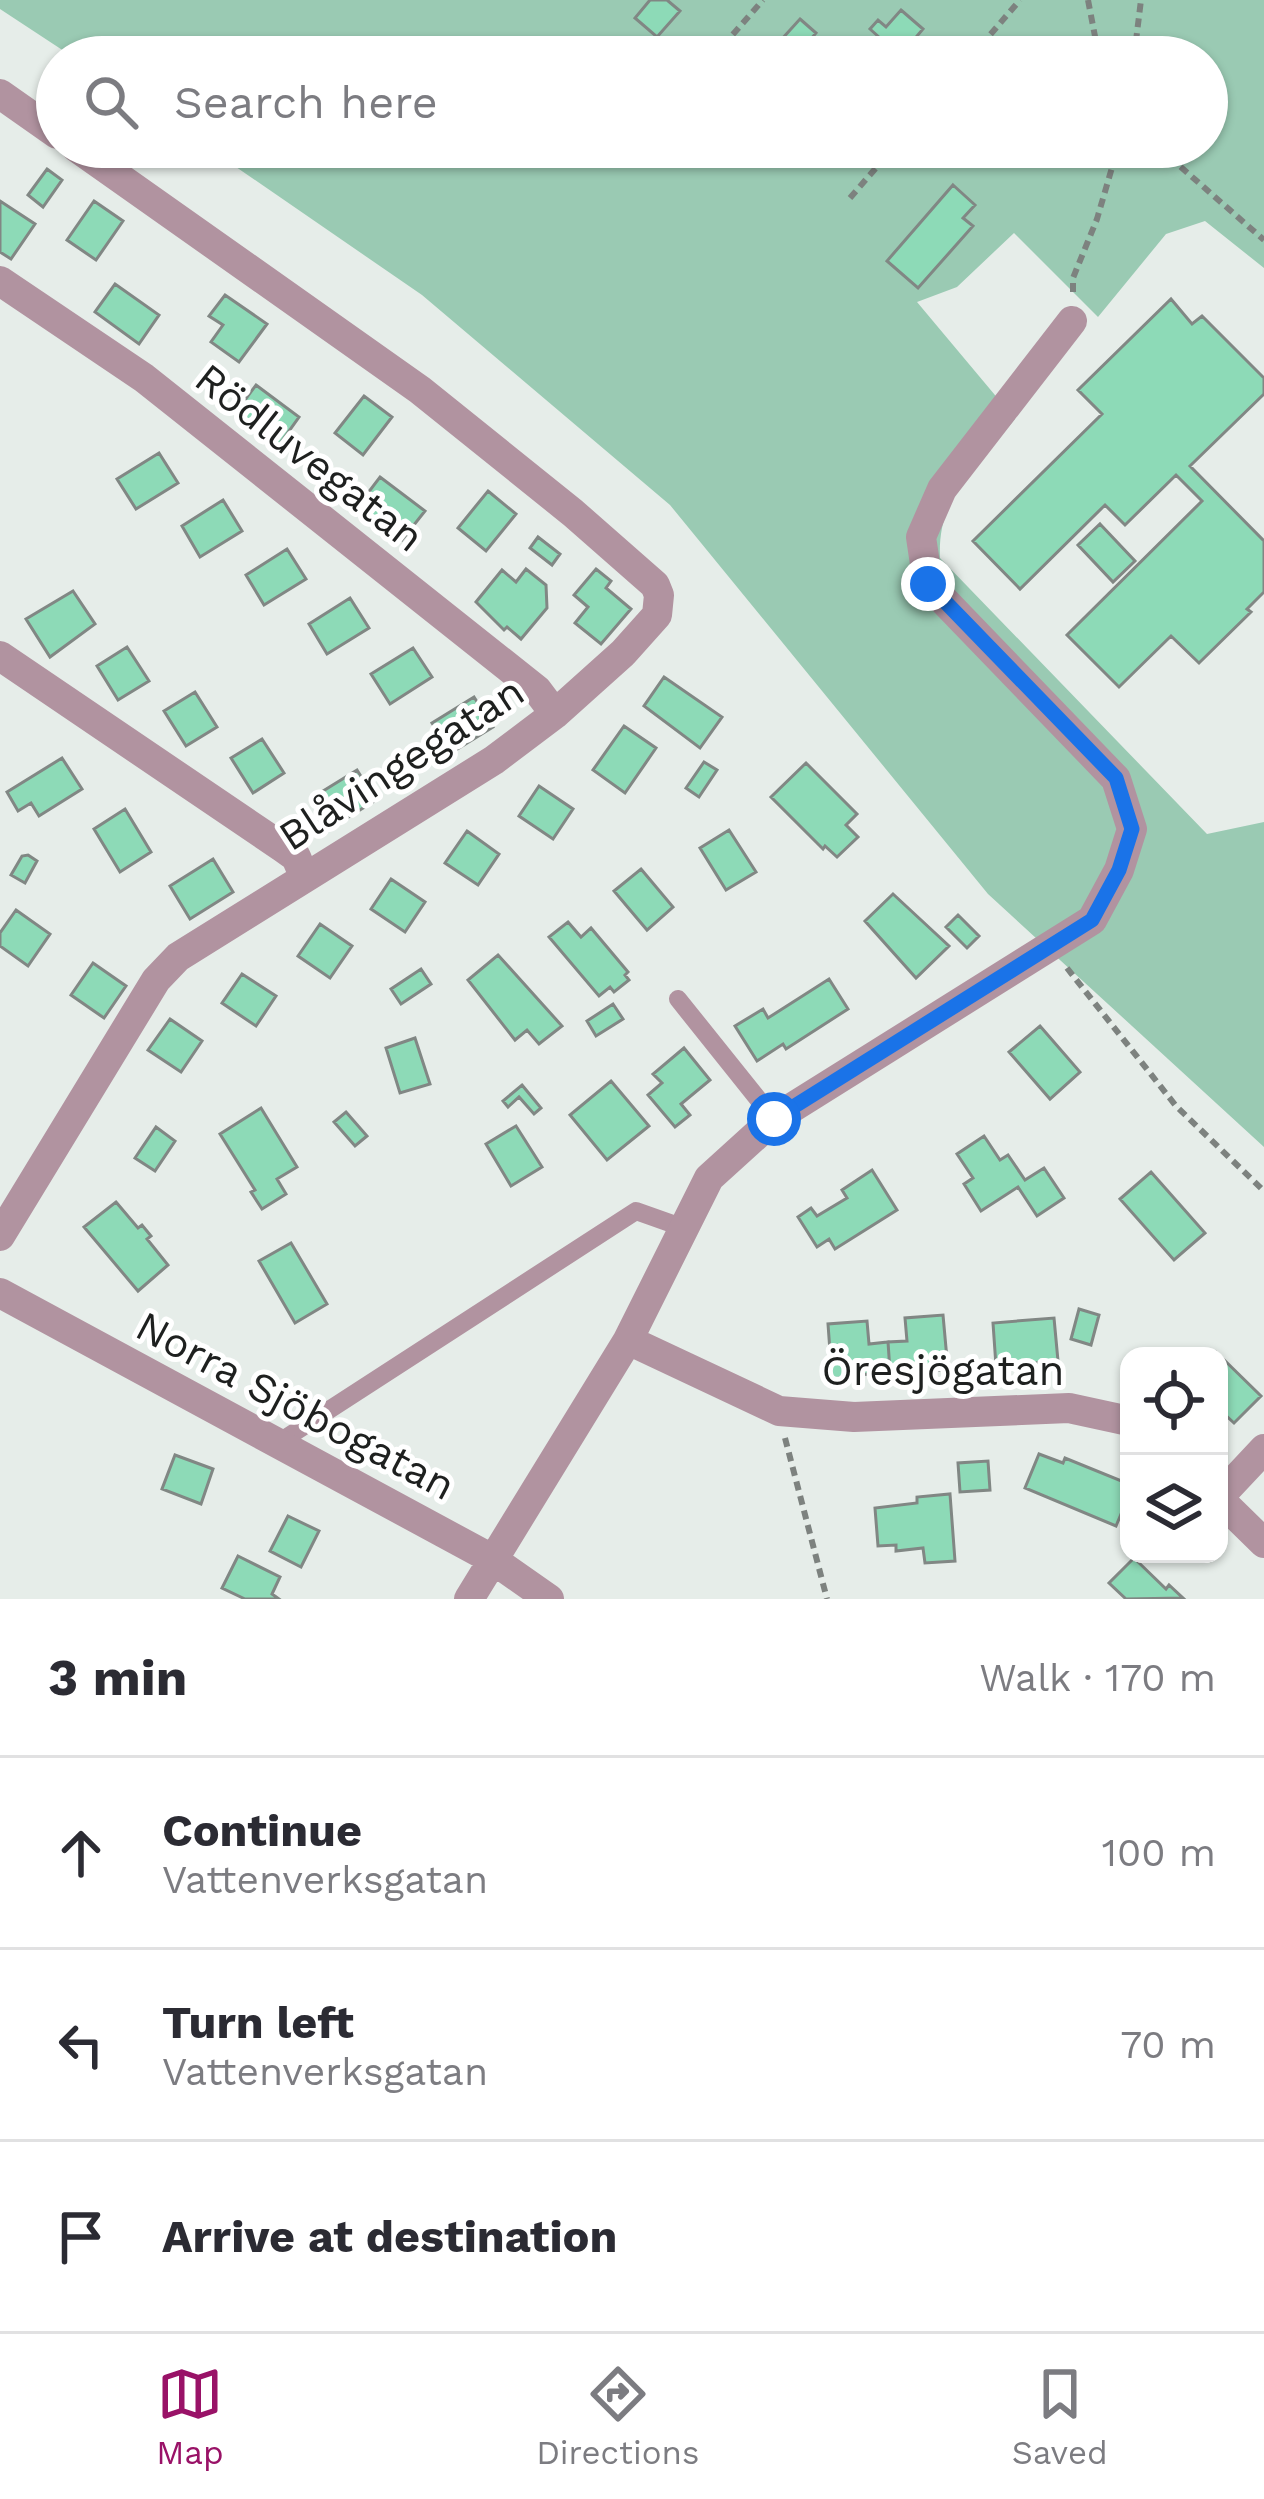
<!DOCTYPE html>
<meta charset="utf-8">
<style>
body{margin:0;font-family:"Work Sans",sans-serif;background:#f7f7f7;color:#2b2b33}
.controls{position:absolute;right:36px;bottom:36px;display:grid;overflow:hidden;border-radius:24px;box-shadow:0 3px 9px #0004}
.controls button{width:108px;height:108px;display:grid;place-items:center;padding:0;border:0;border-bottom:3px solid #e1e1e2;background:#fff;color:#2b2b33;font:60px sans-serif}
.stop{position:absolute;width:36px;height:36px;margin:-27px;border:9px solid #1a73e8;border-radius:50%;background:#fff}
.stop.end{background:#1a73e8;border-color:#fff;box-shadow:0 3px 12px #0008}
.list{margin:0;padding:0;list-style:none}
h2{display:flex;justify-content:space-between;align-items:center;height:156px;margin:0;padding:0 48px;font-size:51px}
h2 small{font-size:39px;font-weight:400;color:#7c7c81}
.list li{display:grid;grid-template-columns:78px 1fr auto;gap:36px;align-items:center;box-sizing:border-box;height:192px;padding:0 48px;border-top:3px solid #e1e1e2}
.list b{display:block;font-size:45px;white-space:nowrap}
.list p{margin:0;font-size:39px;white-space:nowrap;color:#7c7c81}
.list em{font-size:39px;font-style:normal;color:#7c7c81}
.icon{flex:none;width:66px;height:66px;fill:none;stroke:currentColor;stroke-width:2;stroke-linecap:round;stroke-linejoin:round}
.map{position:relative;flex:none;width:1264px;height:1599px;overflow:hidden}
.search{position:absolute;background:#fff;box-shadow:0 3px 9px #0004;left:36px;right:36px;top:36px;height:132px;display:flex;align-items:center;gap:30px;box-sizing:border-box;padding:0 42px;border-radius:66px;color:#7c7c81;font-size:45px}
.sheet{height:732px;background:#fff}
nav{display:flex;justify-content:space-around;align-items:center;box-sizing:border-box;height:168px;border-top:3px solid #e1e1e2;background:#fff;font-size:33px;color:#7c7c81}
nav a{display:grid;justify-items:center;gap:6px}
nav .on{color:#991267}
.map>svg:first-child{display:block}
.green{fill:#9acab3}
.building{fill:#8ddab7;stroke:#818784;stroke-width:3}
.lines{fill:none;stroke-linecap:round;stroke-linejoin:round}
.path{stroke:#7d827f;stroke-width:6;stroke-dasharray:9 6;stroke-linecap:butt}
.lane{stroke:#b193a0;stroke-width:18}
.street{stroke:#b193a0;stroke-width:30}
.route{stroke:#1a73e8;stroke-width:15}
.labels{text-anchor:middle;stroke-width:10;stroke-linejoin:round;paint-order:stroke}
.street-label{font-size:42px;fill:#1e201f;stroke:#fff}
</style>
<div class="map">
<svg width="1264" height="1599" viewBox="0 0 1264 1599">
<rect width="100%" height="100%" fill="#e6ede9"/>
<path class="green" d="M0,0H1264V268L1205,221L1166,234L1098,317L1014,233L957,287L917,302L1015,419C977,466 937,494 940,558L1207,834L1264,822V1147L988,894L670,505L422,295L207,147H1207V57H73L0,9Z"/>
<path class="building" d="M650,0H667L680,11L657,37L635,18Z
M901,10L923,29L900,56L870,29L878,20L886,27Z
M800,19L816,33L810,40L816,45L804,57H797L781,40Z
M782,147H820L803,166Z
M47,169L62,180L43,207L28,195Z
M953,185L975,205L963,218L973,226L918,288L887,261Z
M0,201L35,224L11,259L0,252Z
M94,201L123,221L96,260L67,240Z
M115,284L159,315L139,344L95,312Z
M225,295L267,324L239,362L211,342L223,325L209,316Z
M1171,299L1192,324L1202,316L1264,378V394L1190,466L1264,541V592L1247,609L1251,612L1199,663L1171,636L1119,687L1067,635L1202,501L1176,475L1125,525L1105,505L1020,589L973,541L1102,414L1078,390Z
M256,385L299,417L279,445L236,412Z
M364,396L392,417L363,455L335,433Z
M159,453L178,483L136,509L117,479Z
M380,477L425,511L402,540L358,506Z
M488,491L516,514L486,551L458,528Z
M223,500L242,531L200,557L182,526Z
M1100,524L1135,561L1113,582L1078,545Z
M538,537L560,554L552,565L530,548Z
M287,549L306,579L264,605L246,575Z
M526,569L546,585L547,608L521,639L507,627L504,630L476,602L502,570L516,582Z
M596,569L611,581L606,588L631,609L601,644L575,623L588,607L574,595Z
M73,591L95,624L50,657L26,619Z
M350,598L369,628L327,654L309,624Z
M127,647L149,681L118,700L97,666Z
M413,648L432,677L390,704L371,674Z
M664,677L722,717L700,748L644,706Z
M195,692L217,727L186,746L164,711Z
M474,697L493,727L451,753L432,723Z
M624,726L656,748L625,793L593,770Z
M262,739L284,773L253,793L231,758Z
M62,758L82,789L39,816L31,803L18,811L7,792Z
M704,762L717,770L699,797L686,788Z
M806,763L857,814L846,825L858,837L837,857L825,846L823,849L771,797Z
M357,770L376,800L334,826L315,796Z
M539,786L573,809L553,839L519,816Z
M125,809L151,852L120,872L94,829Z
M729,830L756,872L726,890L700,848Z
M467,831L499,854L478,885L445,863Z
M28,855L37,861L25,883L11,875L22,856Z
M213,859L233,892L190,919L170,886Z
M641,869L673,907L647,930L614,891Z
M391,879L425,902L405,932L371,909Z
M893,894L949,946L916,978L865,921Z
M16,910L50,934L28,966L0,946V933Z
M958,915L979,936L967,948L946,927Z
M568,922L581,937L591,928L628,972L625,975L629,980L614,992L610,987L599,996L549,937Z
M320,924L352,946L330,978L298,956Z
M498,955L562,1026L539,1044L527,1030L515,1040L468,980Z
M93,963L126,986L104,1018L71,995Z
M421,969L431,984L401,1004L391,989Z
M242,974L276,996L256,1026L222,1003Z
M829,979L848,1009L786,1049L783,1044L757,1061L735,1026L763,1009L768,1018Z
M613,1004L623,1019L596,1036L587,1021Z
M170,1019L202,1041L181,1072L148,1050Z
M1040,1026L1080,1072L1050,1099L1009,1052Z
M415,1038L430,1084L400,1093L386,1048Z
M684,1048L710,1080L681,1104L690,1115L675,1127L648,1095L662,1083L653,1074Z
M611,1081L649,1126L607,1160L570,1115Z
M522,1085L541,1108L534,1114L519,1097L508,1107L503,1101Z
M261,1108L297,1167L277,1179L286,1194L262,1209L251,1192L255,1190L220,1134Z
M346,1112L367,1136L355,1146L334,1122Z
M516,1126L542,1167L511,1186L486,1144Z
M156,1127L175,1141L155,1171L135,1158Z
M984,1136L1000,1160L1008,1155L1025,1180L1044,1168L1064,1198L1037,1216L1018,1187L981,1211L964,1184L973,1178L957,1154Z
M872,1170L897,1210L835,1249L829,1239L817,1247L798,1217L811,1208L817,1216L847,1198L842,1190Z
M1151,1172L1205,1233L1174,1260L1120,1199Z
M116,1202L138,1228L142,1225L151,1236L147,1239L168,1265L138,1291L84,1227Z
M291,1243L327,1304L295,1323L259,1261Z
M1079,1309L1099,1315L1091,1345L1071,1339Z
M943,1315L948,1370L890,1371L888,1342L907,1341L905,1318Z
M1054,1318L1058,1361L996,1366L993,1323Z
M867,1321L869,1344L888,1342L890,1371L832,1379L828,1324Z
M1216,1352L1261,1396L1234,1423L1219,1409V1356H1213Z
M1039,1454L1063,1463L1065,1458L1129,1484V1495L1116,1526L1025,1488Z
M175,1455L213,1469L201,1504L162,1489Z
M988,1461L990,1490L960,1492L958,1463Z
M950,1494L955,1561L925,1563L923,1548L896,1551V1545L878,1546L875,1508L917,1503V1497Z
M288,1516L319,1531L301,1567L270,1551Z
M238,1556L280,1577L272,1594L279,1599H245L222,1588Z
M1134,1558L1166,1589L1169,1585L1183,1598L1126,1599L1109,1583Z"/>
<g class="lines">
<path class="path" d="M1088,0L1099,57
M713,57L763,0
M971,57L1020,0
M1134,57L1141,0
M1158,147L1264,240
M850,198L894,147
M1073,292V278L1097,219L1118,147
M1067,968L1176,1106L1264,1191
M785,1438L827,1599"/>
<path class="lane" d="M678,999L774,1119
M278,1443L636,1211L684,1228"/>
<path class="street" d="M0,94L57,134
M0,281L144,378L537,690L555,714
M0,656L282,847L296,857L304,876
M0,1236L156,980L178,957L494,760L555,714L623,653L657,615L659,595L655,585L573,513L420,390L76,147
M0,1293L492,1559L549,1599
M628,1340L779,1411L854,1417L1069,1408L1129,1421
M1219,1497L1264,1449
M1219,1499L1264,1543
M469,1599L628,1340L709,1178L774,1119L1092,920L1119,870L1132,829L1116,779L928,584L921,537L942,489L1072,321"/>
</g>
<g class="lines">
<path class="route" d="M774,1119L1092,920L1119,870L1132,829L1116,778L928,584"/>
</g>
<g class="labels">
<g class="street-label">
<text transform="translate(310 457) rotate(38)" y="15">Rödluvegatan</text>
<text transform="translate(401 763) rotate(-33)" y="15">Blåvingegatan</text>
<text x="943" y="1385">Öresjögatan</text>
<text transform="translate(296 1405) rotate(28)" y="15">Norra Sjöbogatan</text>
</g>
</g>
</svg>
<div class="controls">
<button><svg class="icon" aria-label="locate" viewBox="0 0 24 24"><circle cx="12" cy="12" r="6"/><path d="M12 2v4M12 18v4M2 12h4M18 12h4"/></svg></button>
<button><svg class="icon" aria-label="layers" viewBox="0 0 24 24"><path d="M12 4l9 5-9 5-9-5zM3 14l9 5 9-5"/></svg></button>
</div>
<div class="stop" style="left:774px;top:1119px"></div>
<div class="stop end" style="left:928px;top:584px"></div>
<div class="search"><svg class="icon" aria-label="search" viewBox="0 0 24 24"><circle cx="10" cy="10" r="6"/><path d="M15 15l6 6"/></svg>Search here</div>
</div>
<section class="sheet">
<h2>3 min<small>Walk · 170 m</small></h2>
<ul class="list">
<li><svg class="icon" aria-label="ahead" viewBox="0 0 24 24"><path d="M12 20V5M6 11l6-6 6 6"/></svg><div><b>Continue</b><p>Vattenverksgatan</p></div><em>100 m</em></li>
<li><svg class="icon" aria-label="left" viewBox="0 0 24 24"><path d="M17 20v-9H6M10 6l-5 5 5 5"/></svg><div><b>Turn left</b><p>Vattenverksgatan</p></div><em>70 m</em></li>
<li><svg class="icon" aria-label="arrive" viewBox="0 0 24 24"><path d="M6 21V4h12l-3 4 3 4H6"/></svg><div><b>Arrive at destination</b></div></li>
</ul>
</section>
<nav>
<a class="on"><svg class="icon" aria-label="map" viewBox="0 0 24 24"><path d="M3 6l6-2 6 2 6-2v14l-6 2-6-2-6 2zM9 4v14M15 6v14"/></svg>Map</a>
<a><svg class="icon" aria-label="directions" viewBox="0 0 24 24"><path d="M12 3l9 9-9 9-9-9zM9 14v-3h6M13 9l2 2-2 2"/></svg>Directions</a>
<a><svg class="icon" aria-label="saved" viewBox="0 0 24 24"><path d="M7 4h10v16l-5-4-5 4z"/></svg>Saved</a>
</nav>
